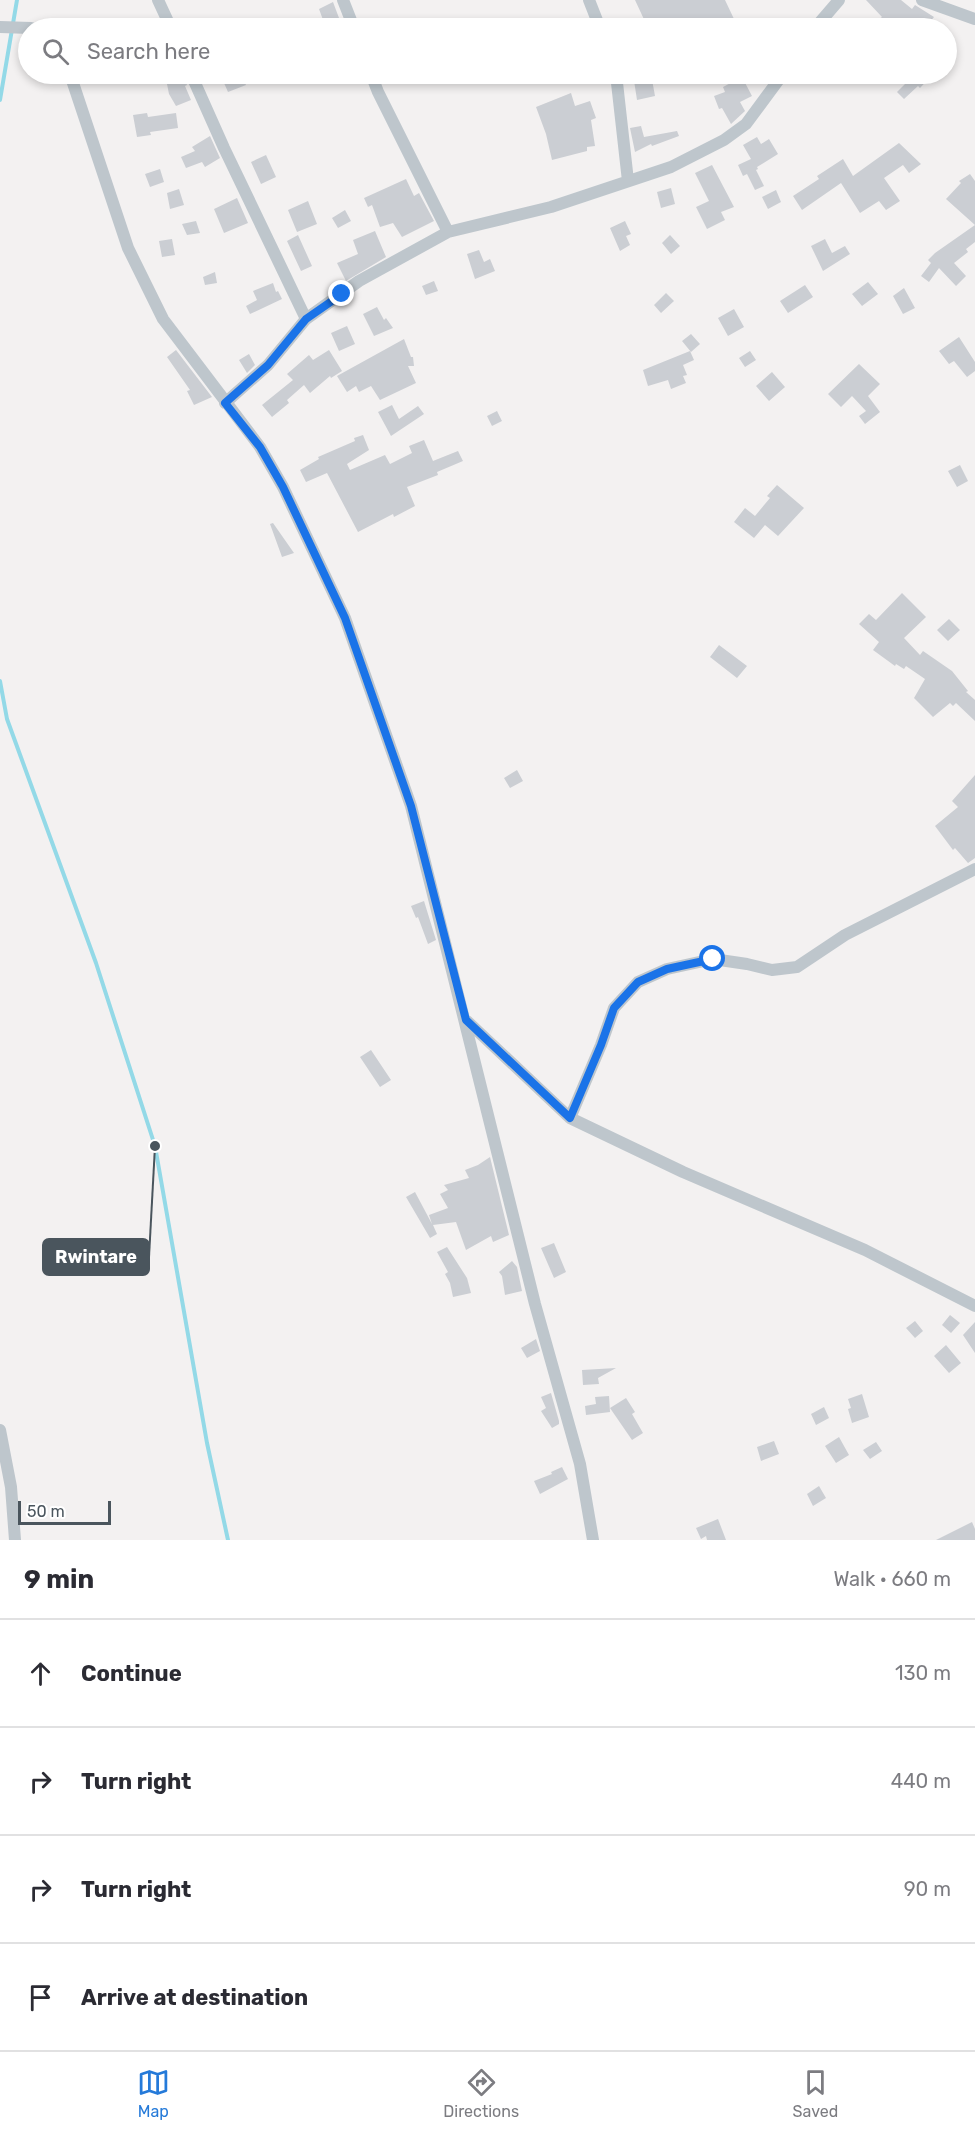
<!DOCTYPE html>
<meta charset="utf-8">
<style>
body{margin:0;font-family:Rubik,sans-serif;background:#f7f7f7;color:#2b2b33}
.scale{position:absolute;left:18px;bottom:15px;width:93px;box-sizing:border-box;padding-left:6px;border:3px solid #4a555d;border-top:0;font-size:16px;line-height:21px;white-space:nowrap;color:#4a555d;-webkit-text-stroke:4px #fff;paint-order:stroke}
.stop{position:absolute;width:18px;height:18px;margin:-14px;border:4px solid #1a73e8;border-radius:50%;background:#fff}
.stop.end{background:#1a73e8;border-color:#fff;box-shadow:0 2px 6px #0008}
.list{margin:0;padding:0;list-style:none}
h2{display:flex;justify-content:space-between;align-items:center;height:78px;margin:0;padding:0 24px;font-size:26px}
h2 small{font-size:20px;font-weight:400;color:#7c7c81}
.list li{display:grid;grid-template-columns:39px 1fr auto;gap:18px;align-items:center;box-sizing:border-box;height:108px;padding:0 24px;border-top:2px solid #e1e1e2}
.list b{display:block;font-size:22px;white-space:nowrap}
.list em{font-size:20px;font-style:normal;color:#7c7c81}
.icon{flex:none;width:33px;height:33px;fill:none;stroke:currentColor;stroke-width:2;stroke-linecap:round;stroke-linejoin:round}
.map{position:relative;flex:none;width:975px;height:1540px;overflow:hidden}
.search{position:absolute;background:#fff;box-shadow:0 3px 9px #0003;left:18px;right:18px;top:18px;height:66px;display:flex;align-items:center;gap:15px;box-sizing:border-box;padding:0 21px;border-radius:33px;color:#7c7c81;font-size:22px}
.sheet{height:510px;background:#fff}
nav{display:flex;justify-content:space-around;align-items:center;box-sizing:border-box;height:84px;border-top:2px solid #e1e1e2;background:#fff;font-size:16px;color:#7c7c81}
nav a{display:grid;justify-items:center;gap:3px}
nav .on{color:#257ad9}
.map>svg:first-child{display:block}
.lines{fill:none;stroke-linecap:round;stroke-linejoin:round}
.stream{stroke:#93d9e7;stroke-width:4}
.building{fill:#cbced3}
.street{stroke:#bec6cc;stroke-width:12}
.route{stroke:#1a73e8;stroke-width:8}
.leader{fill:none;stroke:#4a555d;stroke-width:2}
.callout-dot{fill:#4a555d;stroke:#fff;stroke-width:2}
.callout{fill:#4a555d;stroke:#4a555d;stroke-width:2}
.callout-label{font-size:18px;text-anchor:middle;font-weight:bold;fill:#fff}
</style>
<div class="map">
<svg width="975" height="1540" viewBox="0 0 975 1540">
<rect width="100%" height="100%" fill="#f3f1f1"/>
<g class="lines">
<path class="stream" d="M0,100L17,0
M0,681L7,719L96,963L155,1146L207,1443L228,1540"/>
</g>
<path class="building" d="M635,0H725L734,19L713,28H648Z
M866,0H901L912,9L915,5L934,17L925,28H867L882,17Z
M333,2L342,26L326,28L319,9Z
M165,74H183L187,85L185,86L191,100L176,106L169,94Z
M220,74H241L246,85L228,92Z
M633,74H651L655,96L637,100Z
M915,74H933L920,88L918,86L904,99L897,92Z
M742,77L752,96L740,102L745,111L731,124L722,108L719,109L714,96L725,92L723,87Z
M571,93L575,106L590,101L596,118L591,120L595,146L587,147V151L552,160L546,134L536,107Z
M147,113L148,117L176,113L178,128L150,132L151,135L137,137L133,115Z
M641,126L644,137L677,131L679,136L652,146L651,144L635,152L630,128Z
M210,136L220,158L205,167L202,162L186,168L181,157L195,151L192,147Z
M757,137L761,144L769,139L778,154L757,167L758,169L756,170L764,186L755,190L747,174L743,176L738,165L751,159L743,145Z
M899,143L921,164L909,173L903,165L884,178L900,201L886,210L879,201L860,213L841,183L802,210L793,196L819,179L817,176L843,159L853,176Z
M266,155L276,177L261,184L251,162Z
M712,165L734,207L721,212L725,220L707,229L696,207L709,201L695,173Z
M160,169L164,182L150,187L145,174Z
M970,174L975,181V242L966,249L968,252L954,263L966,276L956,286L939,268L929,282L921,276L931,263L928,260L935,253L975,225L946,199L961,183L959,181Z
M406,179L414,196L419,193L434,221L402,237L393,223L380,227L372,205L368,207L364,198Z
M671,188L675,204L661,208L657,192Z
M179,189L184,205L170,209L167,193Z
M776,190L781,202L768,209L762,197Z
M237,198L248,223L224,233L214,209Z
M308,201L317,224L297,232L288,210Z
M345,210L351,221L338,228L332,218Z
M196,221L200,233L187,235L182,224Z
M625,221L631,234L626,236L630,245L620,251L610,228Z
M375,231L386,257L346,281L337,263L358,254L353,240Z
M298,235L312,266L301,271L287,241Z
M670,235L680,246L671,254L662,243Z
M172,239L175,255L162,257L159,241Z
M825,239L832,253L845,246L850,254L823,271L811,246Z
M479,250L484,262L490,259L495,271L475,279L467,254Z
M215,272L217,283L205,285L203,277Z
M434,281L438,291L426,295L422,286Z
M868,282L878,294L862,306L852,294Z
M273,283L276,292L278,291L282,299L250,314L246,306L257,300L253,291Z
M805,285L813,297L788,313L780,301Z
M904,288L915,308L903,314L893,296Z
M666,293L674,301L661,313L654,305Z
M377,307L384,320L386,318L393,328L374,336L363,314Z
M734,309L744,327L728,336L718,318Z
M347,326L355,344L339,351L331,333Z
M691,334L700,344L691,352L682,341Z
M959,337L975,362V371L967,377L954,361L949,364L939,351Z
M404,339L411,357H413L414,366H408L416,383L380,400L371,386L359,392L356,386L347,392L337,376Z
M176,350L212,397L194,405L187,391L190,390L167,357Z
M329,350L342,371L331,378L330,376L310,393L304,385L287,400L289,403L272,417L262,405L293,380L287,374L309,355L313,360Z
M690,351L694,360L683,365L687,375L683,376L686,383L671,389L668,380L648,386L643,370Z
M750,351L756,360L745,367L739,358Z
M249,354L255,365L247,373L239,360Z
M859,364L880,384L868,396L880,412L865,424L859,416L866,411L852,396L841,407L828,394Z
M772,372L785,387L769,401L756,386Z
M392,405L399,419L418,406L424,414L391,436L378,412Z
M497,411L502,421L492,426L487,416Z
M363,435L369,450L347,464L350,470L385,455L390,464L412,453L409,446L424,440L433,461L458,451L463,461L437,472L438,475L407,487L415,506L394,517L393,514L358,532L327,473L306,482L300,470L319,459L318,457L355,441L354,438Z
M960,465L968,481L957,487L948,471Z
M777,485L804,508L778,536L765,525L754,538L734,522L745,508L755,516L770,498L767,496Z
M273,523L294,553L282,557L270,524Z
M902,593L926,617L904,638L920,655L923,651L952,671L968,691L966,692L975,700V721L956,703L953,706L950,703L933,717L914,698L925,679L906,666L904,669L896,664L895,666L873,650L879,642L859,624L869,614L876,620Z
M949,619L960,630L948,641L937,630Z
M719,645L747,666L737,678L710,657Z
M517,770L523,781L510,788L504,778Z
M975,775V858L968,863L955,848L953,850L935,826L958,807L952,801Z
M424,901L436,940L428,944L418,917L416,918L411,906Z
M371,1050L391,1080L380,1087L360,1057Z
M490,1157L509,1235L493,1242L491,1236L466,1250L456,1222L433,1225L437,1234L430,1238L406,1197L415,1192L432,1224L429,1215L448,1208L440,1194L448,1190L444,1185L469,1178L465,1170L478,1165Z
M554,1243L566,1272L554,1278L541,1248Z
M447,1247L467,1278L471,1293L453,1297L450,1283L445,1274L448,1272L437,1252Z
M512,1261L517,1267L522,1291L505,1295L502,1276L499,1272Z
M950,1315L960,1323L951,1333L942,1325Z
M915,1321L923,1331L915,1338L906,1328Z
M975,1322V1353L963,1335Z
M536,1339L540,1351L527,1358L521,1348Z
M946,1345L961,1363L949,1373L934,1356Z
M616,1368L598,1378L599,1384L583,1385L582,1370Z
M551,1393L559,1421V1424L552,1428L541,1411L546,1408L541,1397Z
M862,1394L869,1417L852,1423L848,1409L851,1408L848,1399Z
M609,1396L610,1412L586,1415L585,1406L596,1404L595,1397Z
M626,1398L635,1412L632,1414L643,1433L632,1440L610,1408Z
M824,1407L829,1418L816,1425L811,1414Z
M839,1437L849,1455L836,1463L825,1446Z
M774,1441L779,1454L761,1461L757,1447Z
M876,1442L882,1451L870,1459L863,1450Z
M562,1467L568,1479L540,1494L534,1481L552,1474L551,1472Z
M819,1486L826,1498L813,1506L807,1494Z
M718,1519L726,1540H707L706,1536L701,1539L696,1528Z
M972,1522L975,1529V1540H936Z"/>
<g class="lines">
<path class="street" d="M158,0L171,28
M343,0L354,28
M589,0L600,28
M922,0L975,19
M0,27L31,28
M815,28L839,0
M70,74L128,248L163,319L260,447L283,487L345,618L411,806L535,1304L580,1464L593,1540
M191,74L224,148L306,319
M371,74L378,92L448,232
M616,74L628,181
M225,403L268,365L306,319L359,281L448,232L551,207L671,167L724,140L746,124L783,74
M467,1021L570,1118L683,1172L865,1250L975,1306
M570,1118L601,1045L614,1008L638,982L667,969L713,959L747,964L772,970L797,967L845,935L975,869
M0,1430L11,1487L15,1540"/>
</g>
<g class="lines">
<path class="route" d="M342,294L306,319L268,365L225,403L260,447L283,487L345,618L411,806L466,1020L570,1118L601,1045L614,1008L638,982L667,969L713,959"/>
</g>
<path class="leader" d="M155 1146L149 1257"/>
<circle class="callout-dot" cx="155" cy="1146" r="6"/>
<rect class="callout" x="43" y="1239" width="106" height="36" rx="6"/>
<g class="callout-label">
<text x="96" y="1263">Rwintare</text>
</g>
</svg>
<div class="scale">50 m</div>
<div class="stop" style="left:713px;top:959px"></div>
<div class="stop end" style="left:342px;top:294px"></div>
<div class="search"><svg class="icon" aria-label="search" viewBox="0 0 24 24"><circle cx="10" cy="10" r="6"/><path d="M15 15l6 6"/></svg>Search here</div>
</div>
<section class="sheet">
<h2>9 min<small>Walk · 660 m</small></h2>
<ul class="list">
<li><svg class="icon" aria-label="ahead" viewBox="0 0 24 24"><path d="M12 20V5M6 11l6-6 6 6"/></svg><div><b>Continue</b></div><em>130 m</em></li>
<li><svg class="icon" aria-label="right" viewBox="0 0 24 24"><path d="M7 20v-9h11M14 6l5 5-5 5"/></svg><div><b>Turn right</b></div><em>440 m</em></li>
<li><svg class="icon" aria-label="right" viewBox="0 0 24 24"><path d="M7 20v-9h11M14 6l5 5-5 5"/></svg><div><b>Turn right</b></div><em>90 m</em></li>
<li><svg class="icon" aria-label="arrive" viewBox="0 0 24 24"><path d="M6 21V4h12l-3 4 3 4H6"/></svg><div><b>Arrive at destination</b></div></li>
</ul>
</section>
<nav>
<a class="on"><svg class="icon" aria-label="map" viewBox="0 0 24 24"><path d="M3 6l6-2 6 2 6-2v14l-6 2-6-2-6 2zM9 4v14M15 6v14"/></svg>Map</a>
<a><svg class="icon" aria-label="directions" viewBox="0 0 24 24"><path d="M12 3l9 9-9 9-9-9zM9 14v-3h6M13 9l2 2-2 2"/></svg>Directions</a>
<a><svg class="icon" aria-label="saved" viewBox="0 0 24 24"><path d="M7 4h10v16l-5-4-5 4z"/></svg>Saved</a>
</nav>
